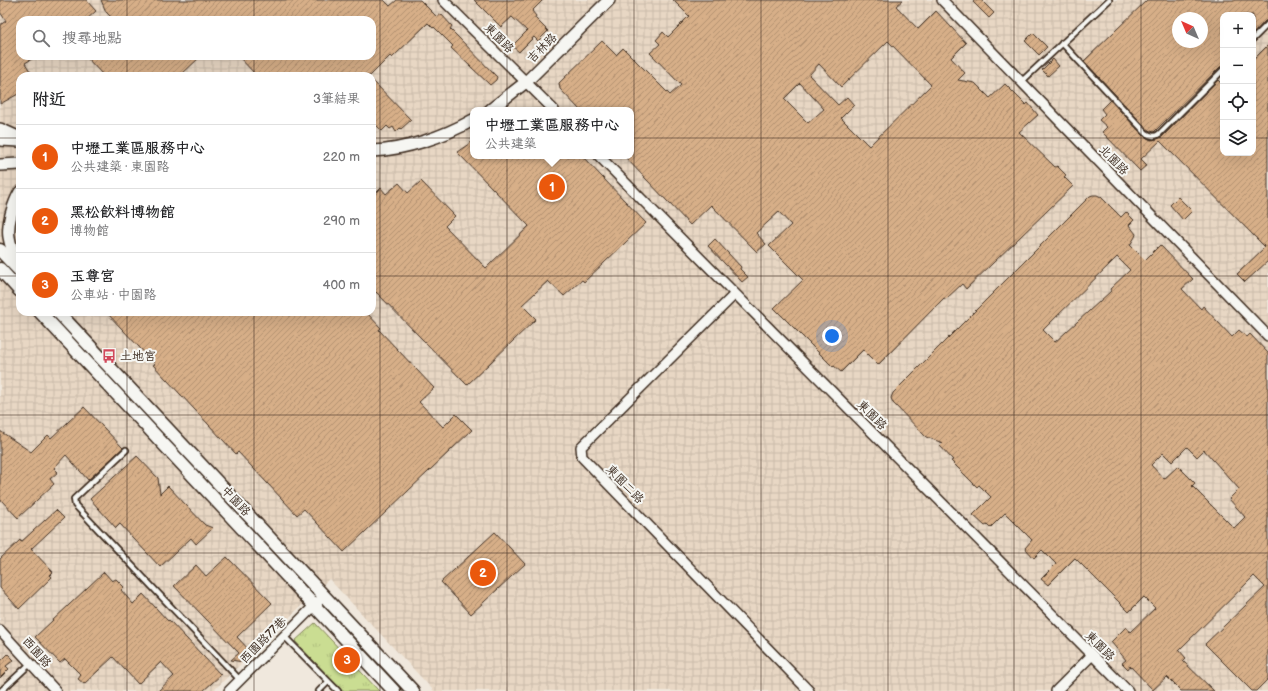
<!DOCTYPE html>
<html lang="zh-TW">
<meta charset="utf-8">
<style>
body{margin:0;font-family:"Balsamiq Sans","LXGW WenKai TC",sans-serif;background:#f6f6f6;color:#202124}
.controls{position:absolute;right:12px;top:12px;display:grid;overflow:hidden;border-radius:8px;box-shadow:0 4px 16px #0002}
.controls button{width:36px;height:36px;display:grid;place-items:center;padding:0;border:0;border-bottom:1px solid #e0e0e0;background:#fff;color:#202124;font:20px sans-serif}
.compass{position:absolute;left:1172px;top:12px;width:36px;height:36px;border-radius:50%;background:#fff;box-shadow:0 4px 16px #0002;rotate:316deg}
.you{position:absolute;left:832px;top:336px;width:14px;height:14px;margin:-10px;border:3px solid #fff;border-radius:50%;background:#1a73e8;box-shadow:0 0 0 6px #1a73e833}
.badge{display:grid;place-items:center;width:26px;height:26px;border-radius:50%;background:#ea580c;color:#fff;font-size:13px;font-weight:700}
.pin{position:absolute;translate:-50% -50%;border:2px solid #fff;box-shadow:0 1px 4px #0006}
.popup{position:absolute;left:470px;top:107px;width:164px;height:52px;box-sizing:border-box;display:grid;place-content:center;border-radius:8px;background:#fff;filter:drop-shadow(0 1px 3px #0005);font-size:13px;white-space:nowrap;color:#757577}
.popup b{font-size:15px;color:#202124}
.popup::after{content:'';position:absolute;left:50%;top:100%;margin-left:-8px;border:8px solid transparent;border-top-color:#fff}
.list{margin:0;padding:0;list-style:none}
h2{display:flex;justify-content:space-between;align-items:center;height:52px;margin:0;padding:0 16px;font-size:17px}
h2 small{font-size:13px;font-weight:400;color:#757577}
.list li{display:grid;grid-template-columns:26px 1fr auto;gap:12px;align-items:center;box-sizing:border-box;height:64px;padding:0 16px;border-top:1px solid #e0e0e0}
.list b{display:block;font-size:15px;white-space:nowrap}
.list p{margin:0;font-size:13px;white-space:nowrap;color:#757577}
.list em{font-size:13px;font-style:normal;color:#757577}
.icon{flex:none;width:22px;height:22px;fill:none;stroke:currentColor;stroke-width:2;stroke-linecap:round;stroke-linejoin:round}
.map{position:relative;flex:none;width:1268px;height:691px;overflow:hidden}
.search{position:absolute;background:#fff;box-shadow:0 4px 16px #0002;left:16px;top:16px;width:360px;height:44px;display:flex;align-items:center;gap:10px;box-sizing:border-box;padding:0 14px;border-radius:12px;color:#757577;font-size:15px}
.panel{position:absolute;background:#fff;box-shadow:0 4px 16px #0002;left:16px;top:72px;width:360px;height:244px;border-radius:12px}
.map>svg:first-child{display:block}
.industrial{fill:url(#industrial-grid);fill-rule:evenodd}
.park{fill:url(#park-tufts);stroke:#828458}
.building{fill:url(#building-hatch);stroke:#3b2a1e;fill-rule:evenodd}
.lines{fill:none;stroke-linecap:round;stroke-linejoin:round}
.service-casing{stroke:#3b2a1e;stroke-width:8}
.minor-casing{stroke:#3b2a1e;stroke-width:12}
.tertiary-casing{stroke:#3b2a1e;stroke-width:14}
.secondary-casing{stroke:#3b2a1e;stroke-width:15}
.service{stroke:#f6f6f2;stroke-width:4.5}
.minor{stroke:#f6f6f2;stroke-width:9}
.tertiary{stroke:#f6f6f2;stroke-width:11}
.secondary{stroke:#f6f6f2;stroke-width:12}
.grid{fill:none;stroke:#3b2a1e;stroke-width:1;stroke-opacity:0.55}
.labels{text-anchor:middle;stroke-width:4;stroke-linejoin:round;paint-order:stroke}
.street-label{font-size:12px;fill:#3b2a1e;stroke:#f6f6f2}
.poi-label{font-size:12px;fill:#3b2a1e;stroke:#f6f6f2;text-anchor:start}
</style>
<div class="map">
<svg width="1268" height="691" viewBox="0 0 1268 691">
<defs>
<pattern id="industrial-grid" width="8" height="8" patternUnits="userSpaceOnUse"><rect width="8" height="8" fill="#e8d7c4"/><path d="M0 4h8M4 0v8" fill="none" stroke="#c8b9a8"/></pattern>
<pattern id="park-tufts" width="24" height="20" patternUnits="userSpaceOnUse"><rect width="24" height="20" fill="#cadd92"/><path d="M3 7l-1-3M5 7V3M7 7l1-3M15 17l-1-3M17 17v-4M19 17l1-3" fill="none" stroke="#aebe7d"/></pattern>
<pattern id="building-hatch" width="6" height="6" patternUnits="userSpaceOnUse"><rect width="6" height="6" fill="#d7af88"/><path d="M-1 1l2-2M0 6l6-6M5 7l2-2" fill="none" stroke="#b08f6f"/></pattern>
</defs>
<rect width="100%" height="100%" fill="#f0e8dd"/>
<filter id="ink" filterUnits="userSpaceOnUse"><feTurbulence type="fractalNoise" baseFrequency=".025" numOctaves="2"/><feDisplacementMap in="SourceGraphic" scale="8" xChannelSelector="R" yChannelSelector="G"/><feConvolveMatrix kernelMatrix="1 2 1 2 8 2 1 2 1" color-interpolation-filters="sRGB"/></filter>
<g filter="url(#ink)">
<path class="industrial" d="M0,0H1268V691H434L329,579L213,691H0ZM1223,15H1253V153H1223ZM1178,18H1202V42H1178ZM20,20H372V56H20ZM20,76H372V312H20ZM473,110H631V156H473Z"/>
<path class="park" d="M315,623L379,691H342L295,641Z"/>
<path class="building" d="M0,0H86L96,11L86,20H20V56H37L25,63L33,76H20V93L0,104V25L6,21L0,12Z
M101,0H384L390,6L397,0H420L437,17L441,14L452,26L450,29L456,35L497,77L496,80L490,85L451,48L453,46L434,27L433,28L428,23L392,58L390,56L370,76H257L238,56H372V20H114L106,12Z
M474,0H543L532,11L536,16L535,18L548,31L538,41L534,37L519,52L512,46L527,31L512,17L501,27Z
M673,0H903L896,6L918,29L936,11L966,43L951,58L965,73L958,80L975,83L990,98L1005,84L1026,105L1028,103L1038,115L1019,132L1055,167L1057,166L1066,175L1064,177L1073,186L966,289L962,284L946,299L944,298L878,365L863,350L841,372L834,366L833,367L774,308L803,280L769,246L791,225L779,212L756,233L766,244L757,252L711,205L690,225L624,156H631V110H580L560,89L559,83L602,41L616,55L623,48L670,95L681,85L650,53L660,44L656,40L663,32L668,37L689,16ZM888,41L931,85L869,146L841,118L854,105L847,97L838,105L809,75L819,64L841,87ZM800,83L824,109L808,123L784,99Z
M975,0H981L994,13L989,18L973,2Z
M1147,0H1268V20L1265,21L1253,34V15H1223V66L1220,67L1154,132L1148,130L1084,61ZM1178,18H1202V42H1178Z
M1033,33L1047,47L1039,55L1025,41Z
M1268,45V261L1245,282L1237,274L1265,247L1160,141L1141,159L1147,165L1140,171L1102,132L1107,127L1099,120L1105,114L1101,109L1110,100L1144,136L1151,140L1157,139L1162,137L1218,80L1223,85V153H1253V60Z
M85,56H201L180,76H104Z
M1053,59L1059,66L1048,76L1042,70Z
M372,80L411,120L401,129L400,128L396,132L393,127L390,129L387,126L382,131L372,121Z
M473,141V156H582L646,223L584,282L582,280L564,296L548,281L522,305L536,319L467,385L376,292L372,297V197L381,188L386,194L399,183L408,193L421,181L455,216L445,226L486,268L529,226L457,152Z
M1093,195H1097L1101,197L1121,217L1126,212L1134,220L1129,225L1136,234L1135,237L1130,245L1145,260L1160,245L1193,279L1182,289L1201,309L1203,306L1232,337L1239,330L1247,337L1250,334L1268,353V679L1256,691H1252L1205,644L1265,587L1254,576L1179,650L1186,658L1183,661L1214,691H1181L1167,677L1153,690L1130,666L1128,669L1122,663L1126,660L1111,642L1126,627L1130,632L1155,608L1144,597L1129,612L1075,558L1048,585L1041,579L1056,564L1042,550L1034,558L1025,548L1032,540L1005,513L990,528L987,525L985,526L973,515L991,497L979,485L977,487L951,461L953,460L940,446L943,443L926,437L893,403L891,398L893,393L1090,196ZM1117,257L1130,270L1110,289L1111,291L1055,342L1043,330ZM1187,447L1197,457L1204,450L1239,489L1229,499L1245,517L1234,528L1192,486L1195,483L1178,466L1164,479L1151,465L1163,453L1172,462Z
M1178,197L1192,211L1183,220L1170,205Z
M715,239L741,267L740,269L748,277L742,282L708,246Z
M106,312H366L381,328L379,330L434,388L419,402L443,427L456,414L472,430L344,552L304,509L297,515L238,452L236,454L153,365L155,364Z
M84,407L123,448L88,480L66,455L54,468L58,472L50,479L54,484L18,518L0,499V431L31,452L48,435L51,438Z
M137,456L158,478L160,494L168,486L205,525L213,528L196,544L191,538L160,567L120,524L116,528L90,499Z
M56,510L64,518L31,549L53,572L50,575L52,577L19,609L0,588V559L20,540L21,542Z
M495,532L525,564L471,614L441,582Z
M227,557L272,603L237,637L252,653L243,662L231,660L239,653L174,586L196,565L206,576Z
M104,572L112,581L116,579L124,587L121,590L133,604L143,594L168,621L169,620L221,675L203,691H158L174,676L161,662L138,684L113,657L84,684L78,679L81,675L65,659L60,663L35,637Z
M8,654L14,660L6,666L9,669L0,678V660L1,661Z"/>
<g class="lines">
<defs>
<path id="service" d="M1253,39L1268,24
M1062,43L1146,133C1151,137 1155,137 1159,134L1223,70
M1021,82L1109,0
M126,450L74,499L75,505L240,680
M284,636L338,691
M1,691L31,663
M319,691L328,682"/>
<path id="minor" d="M443,0L554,110
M942,0L1268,336
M599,156L1128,691
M735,294L581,447L582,457L809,691
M0,630L56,691
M229,691L324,596
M1056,691L1092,655"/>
<path id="tertiary" d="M490,110L526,82L609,0
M0,129L20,138
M0,140L20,141
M372,151C405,150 445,136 473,120
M0,165L20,164
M20,192C13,204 7,224 9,237C11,249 16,260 20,270"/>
<path id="secondary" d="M0,250L20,271
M0,269L20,291
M40,312L394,691
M58,312L413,691"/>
</defs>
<use href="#service" class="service-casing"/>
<use href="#minor" class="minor-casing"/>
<use href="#tertiary" class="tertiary-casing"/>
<use href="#secondary" class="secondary-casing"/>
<use href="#service" class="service"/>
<use href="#minor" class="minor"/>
<use href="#tertiary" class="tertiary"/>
<use href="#secondary" class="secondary"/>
</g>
</g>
<path class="grid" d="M127,0V20M254,0V20M380,0V691M507,0V691M634,0V691M761,0V691M888,0V691M1014,0V691M1141,0V691M127,56V76M254,56V76M0,138H20M372,138H1223M1253,138H1268M0,276H20M372,276H1268M127,312V691M254,312V691M0,415H1268M0,553H1268"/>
<defs>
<symbol id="bus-bare" viewBox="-9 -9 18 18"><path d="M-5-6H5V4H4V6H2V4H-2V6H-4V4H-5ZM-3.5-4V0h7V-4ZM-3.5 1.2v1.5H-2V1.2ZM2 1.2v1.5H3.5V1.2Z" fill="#d1495b" stroke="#f6f6f2" stroke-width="2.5" paint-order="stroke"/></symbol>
</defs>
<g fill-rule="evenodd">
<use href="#bus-bare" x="99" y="346" width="20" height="20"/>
</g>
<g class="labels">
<g class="street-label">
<text transform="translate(499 38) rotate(45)" y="4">東園路</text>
<text transform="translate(542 48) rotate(-45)" y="4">吉林路</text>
<text transform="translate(1114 160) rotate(46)" y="4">北園路</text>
<text transform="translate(872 415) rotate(45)" y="4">東園路</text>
<text transform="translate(625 484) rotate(46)" y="4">東園二路</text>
<text transform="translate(236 501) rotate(47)" y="4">中園路</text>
<text transform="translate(263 640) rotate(-45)" y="4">西園路77巷</text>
<text transform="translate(1100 646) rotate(45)" y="4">東園路</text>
<text transform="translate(37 652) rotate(48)" y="4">西園路</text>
</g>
<g class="poi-label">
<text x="120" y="360">土地宮</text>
</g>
</g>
</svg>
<div class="controls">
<button>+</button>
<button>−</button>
<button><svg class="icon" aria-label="locate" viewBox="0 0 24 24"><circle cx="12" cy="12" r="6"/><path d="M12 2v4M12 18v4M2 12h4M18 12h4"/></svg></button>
<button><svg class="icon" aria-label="layers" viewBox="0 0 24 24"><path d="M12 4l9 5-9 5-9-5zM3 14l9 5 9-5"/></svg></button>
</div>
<svg class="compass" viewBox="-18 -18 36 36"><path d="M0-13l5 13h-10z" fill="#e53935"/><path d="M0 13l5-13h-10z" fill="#757577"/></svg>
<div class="you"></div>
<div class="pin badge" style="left:552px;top:187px">1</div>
<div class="popup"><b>中壢工業區服務中心</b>公共建築</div>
<div class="pin badge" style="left:483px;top:573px">2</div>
<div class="pin badge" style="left:347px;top:660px">3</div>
<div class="search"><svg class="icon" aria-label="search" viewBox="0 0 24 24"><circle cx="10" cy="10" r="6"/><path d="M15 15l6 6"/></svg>搜尋地點</div>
<section class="panel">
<h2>附近<small>3筆結果</small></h2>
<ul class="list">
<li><span class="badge">1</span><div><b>中壢工業區服務中心</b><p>公共建築 · 東園路</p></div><em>220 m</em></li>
<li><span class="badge">2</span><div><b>黑松飲料博物館</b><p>博物館</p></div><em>290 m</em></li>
<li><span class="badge">3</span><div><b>玉尊宮</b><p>公車站 · 中園路</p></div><em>400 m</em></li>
</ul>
</section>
</div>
